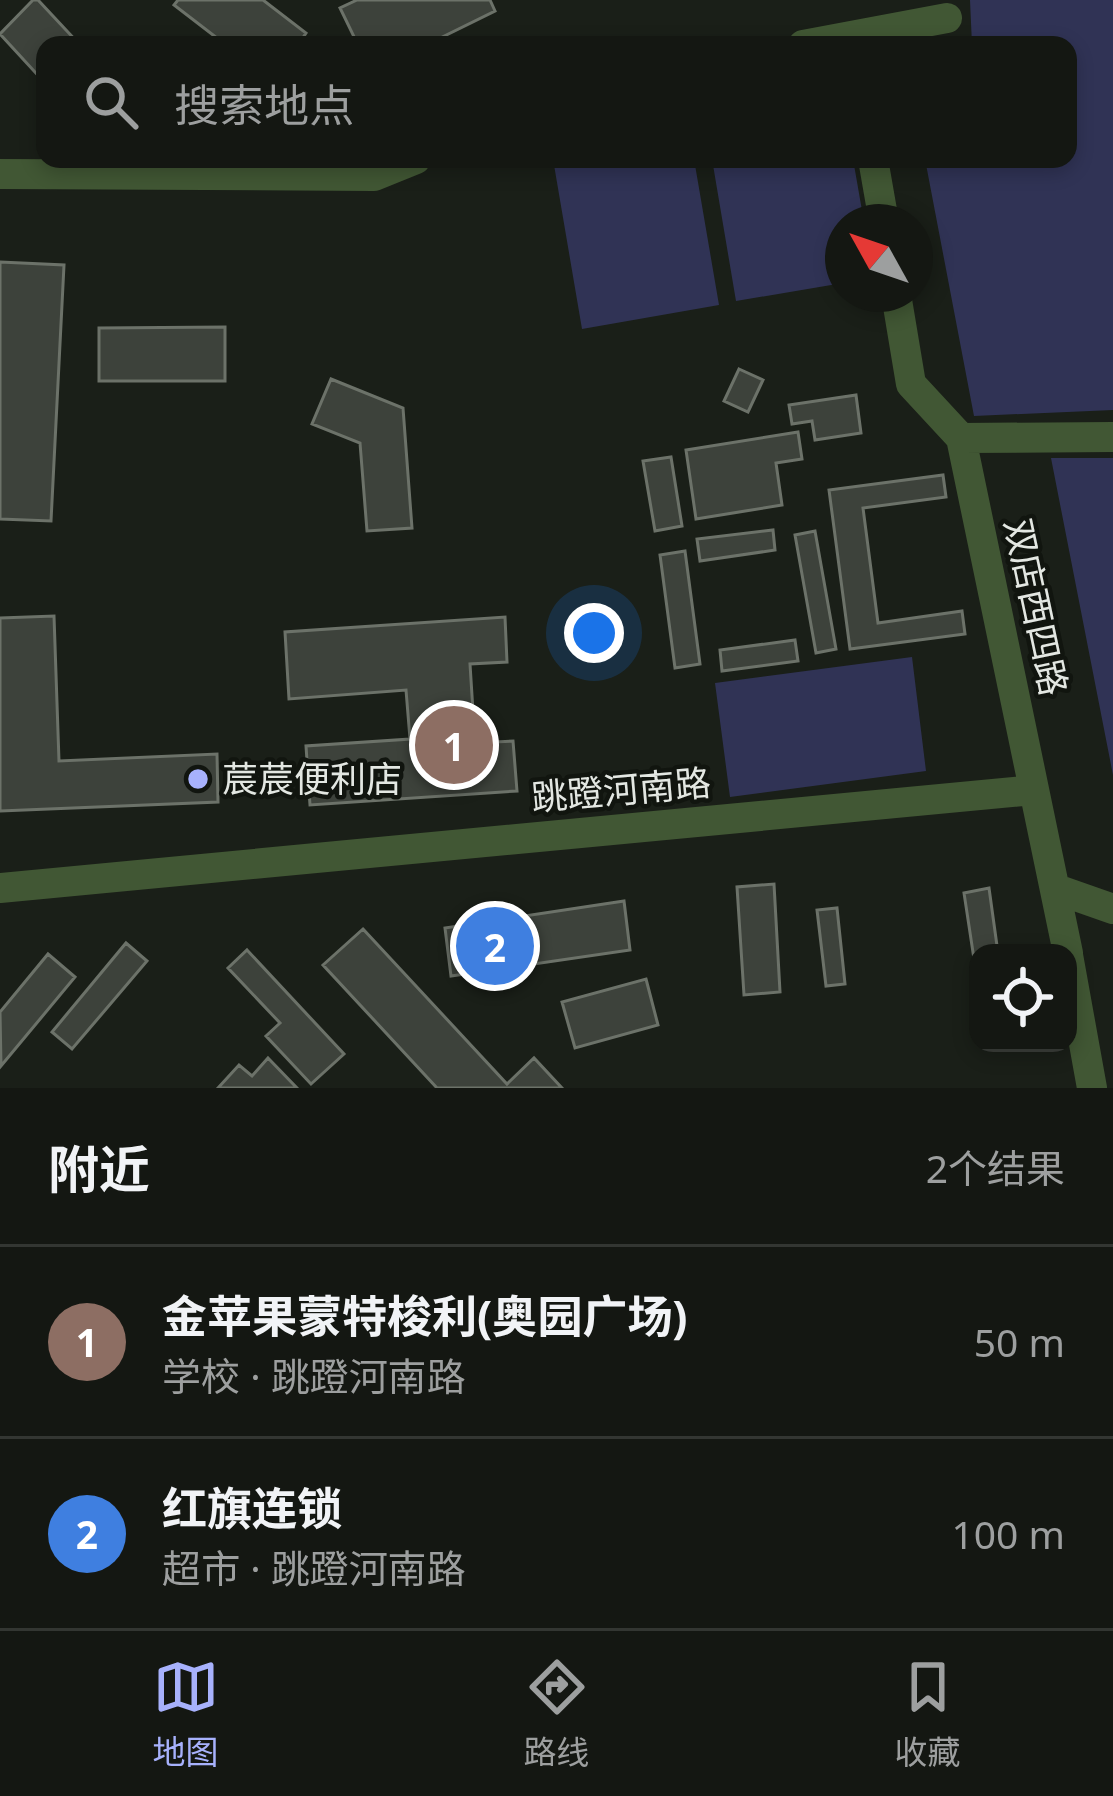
<!DOCTYPE html>
<html lang="zh">
<meta charset="utf-8">
<style>
body{margin:0;font-family:"Noto Sans","Noto Sans SC",sans-serif;background:#1d201b;color:#f1f3f6}
.controls{position:absolute;right:36px;bottom:36px;display:grid;overflow:hidden;border-radius:24px;box-shadow:0 6px 18px #0003}
.controls button{width:108px;height:108px;display:grid;place-items:center;padding:0;border:0;border-bottom:3px solid #333632;background:#141712;color:#f1f3f6;font:60px sans-serif}
.compass{position:absolute;left:825px;top:204px;width:108px;height:108px;border-radius:50%;background:#141712;box-shadow:0 6px 18px #0003;rotate:310deg}
.you{position:absolute;left:594px;top:633px;width:42px;height:42px;margin:-30px;border:9px solid #fff;border-radius:50%;background:#1a73e8;box-shadow:0 0 0 18px #1a73e833}
.badge{display:grid;place-items:center;width:78px;height:78px;border-radius:50%;background:#a7b1fc;color:#fff;font-size:39px;font-weight:700}
.pin{position:absolute;translate:-50% -50%;border:6px solid #fff;box-shadow:0 3px 12px #0006}
.list{margin:0;padding:0;list-style:none}
h2{display:flex;justify-content:space-between;align-items:center;height:156px;margin:0;padding:0 48px;font-size:51px}
h2 small{font-size:39px;font-weight:400;color:#9d9f9f}
.list li{display:grid;grid-template-columns:78px 1fr auto;gap:36px;align-items:center;box-sizing:border-box;height:192px;padding:0 48px;border-top:3px solid #333632}
.list b{display:block;font-size:45px;white-space:nowrap}
.list p{margin:0;font-size:39px;white-space:nowrap;color:#9d9f9f}
.list em{font-size:39px;font-style:normal;color:#9d9f9f}
.icon{flex:none;width:66px;height:66px;fill:none;stroke:currentColor;stroke-width:2;stroke-linecap:round;stroke-linejoin:round}
.map{position:relative;flex:none;width:1113px;height:1088px;overflow:hidden}
.search{position:absolute;background:#141712;box-shadow:0 6px 18px #0003;left:36px;right:36px;top:36px;height:132px;display:flex;align-items:center;gap:30px;box-sizing:border-box;padding:0 42px;border-radius:24px;color:#9d9f9f;font-size:45px}
.sheet{height:540px;background:#141712}
nav{display:flex;justify-content:space-around;align-items:center;box-sizing:border-box;height:168px;border-top:3px solid #333632;background:#141712;font-size:33px;color:#9d9f9f}
nav a{display:grid;justify-items:center;gap:6px}
nav .on{color:#a7b1fc}
.map>svg:first-child{display:block}
.green{fill:#303355}
.building{fill:#3d423b;stroke:#6c7269;stroke-width:3}
.lines{fill:none;stroke-linecap:round;stroke-linejoin:round}
.minor{stroke:#415734;stroke-width:30}
.poi-dot{fill:#a7b1fc;stroke:#11150f;stroke-width:4.5}
.labels{text-anchor:middle;stroke-width:9;stroke-linejoin:round;paint-order:stroke}
.street-label{font-size:36px;fill:#e3e7e2;stroke:#11150f}
.poi-label{font-size:36px;fill:#e3e7e2;stroke:#11150f;text-anchor:start}
</style>
<div class="map">
<svg width="1113" height="1088" viewBox="0 0 1113 1088">
<rect width="100%" height="100%" fill="#1a1f18"/>
<path class="green" d="M970,0H1113V410L974,416L925,159H1068V45H972Z
M553,159H694L719,305L582,329Z
M712,159H853L864,222H843V283L736,301Z
M1051,458H1113V775Z
M912,657L926,771L730,797L715,683Z"/>
<path class="building" d="M33,0H38L80,45H45V83L0,34Z
M178,0H263L306,33L298,45H226L174,5Z
M357,0H490L495,11L426,45H358L340,8Z
M0,262L64,265L51,521L0,519Z
M225,327V381H99V328Z
M739,369L763,380L748,412L724,401Z
M331,379L403,408L412,528L367,531L360,443L312,424Z
M856,395L861,433L815,440L812,421L792,424L789,405Z
M798,432L802,459L776,463L782,505L696,519L686,450Z
M671,457L682,526L655,531L643,461Z
M943,475L946,497L863,508L878,623L962,611L965,634L850,649L829,490Z
M773,530L775,550L700,561L697,539Z
M815,531L836,649L816,653L795,535Z
M685,551L700,664L675,668L660,555Z
M54,616L59,761L217,754L218,802L0,811V618Z
M505,617L507,662L470,664L475,743L513,741L517,791L310,805L306,746L410,739L406,690L289,699L285,632Z
M795,640L798,661L722,671L720,650Z
M774,884L780,992L744,995L737,887Z
M989,888L998,953H978V958L974,959L964,893Z
M624,901L630,950L451,976L445,928Z
M837,908L845,984L826,986L817,910Z
M363,929L507,1084L534,1058L562,1088H437L323,965Z
M126,943L147,961L72,1049L52,1032Z
M247,950L344,1054L311,1084L266,1036L280,1023L228,968Z
M48,954L75,977L1,1066L0,1012Z
M646,979L658,1025L575,1048L562,1002Z
M268,1058L297,1088H218L239,1065L252,1076Z"/>
<g class="lines">
<path class="minor" d="M803,45L947,18
M873,159L884,222
M0,174L374,176L416,159
M896,294L911,384L961,438L1068,953
M961,438L1113,437
M0,888L1034,790
M1056,889L1113,909
M1068,955L1092,1088"/>
</g>
<circle class="poi-dot" cx="198" cy="779" r="12"/>
<g class="labels">
<g class="street-label">
<text transform="translate(1036 607) rotate(78)" y="13">双店西四路</text>
<text transform="translate(621 790) rotate(-5)" y="13">跳蹬河南路</text>
</g>
<g class="poi-label">
<text x="222" y="792">莀莀便利店</text>
</g>
</g>
</svg>
<div class="controls">
<button><svg class="icon" aria-label="locate" viewBox="0 0 24 24"><circle cx="12" cy="12" r="6"/><path d="M12 2v4M12 18v4M2 12h4M18 12h4"/></svg></button>
</div>
<svg class="compass" viewBox="-18 -18 36 36"><path d="M0-13l5 13h-10z" fill="#e53935"/><path d="M0 13l5-13h-10z" fill="#9d9f9f"/></svg>
<div class="you"></div>
<div class="pin badge" style="left:454px;top:745px;background:#8d6e63">1</div>
<div class="pin badge" style="left:495px;top:946px;background:#3f7fe0">2</div>
<div class="search"><svg class="icon" aria-label="search" viewBox="0 0 24 24"><circle cx="10" cy="10" r="6"/><path d="M15 15l6 6"/></svg>搜索地点</div>
</div>
<section class="sheet">
<h2>附近<small>2个结果</small></h2>
<ul class="list">
<li><span class="badge" style="background:#8d6e63">1</span><div><b>金苹果蒙特梭利(奥园广场)</b><p>学校 · 跳蹬河南路</p></div><em>50 m</em></li>
<li><span class="badge" style="background:#3f7fe0">2</span><div><b>红旗连锁</b><p>超市 · 跳蹬河南路</p></div><em>100 m</em></li>
</ul>
</section>
<nav>
<a class="on"><svg class="icon" aria-label="map" viewBox="0 0 24 24"><path d="M3 6l6-2 6 2 6-2v14l-6 2-6-2-6 2zM9 4v14M15 6v14"/></svg>地图</a>
<a><svg class="icon" aria-label="directions" viewBox="0 0 24 24"><path d="M12 3l9 9-9 9-9-9zM9 14v-3h6M13 9l2 2-2 2"/></svg>路线</a>
<a><svg class="icon" aria-label="saved" viewBox="0 0 24 24"><path d="M7 4h10v16l-5-4-5 4z"/></svg>收藏</a>
</nav>
